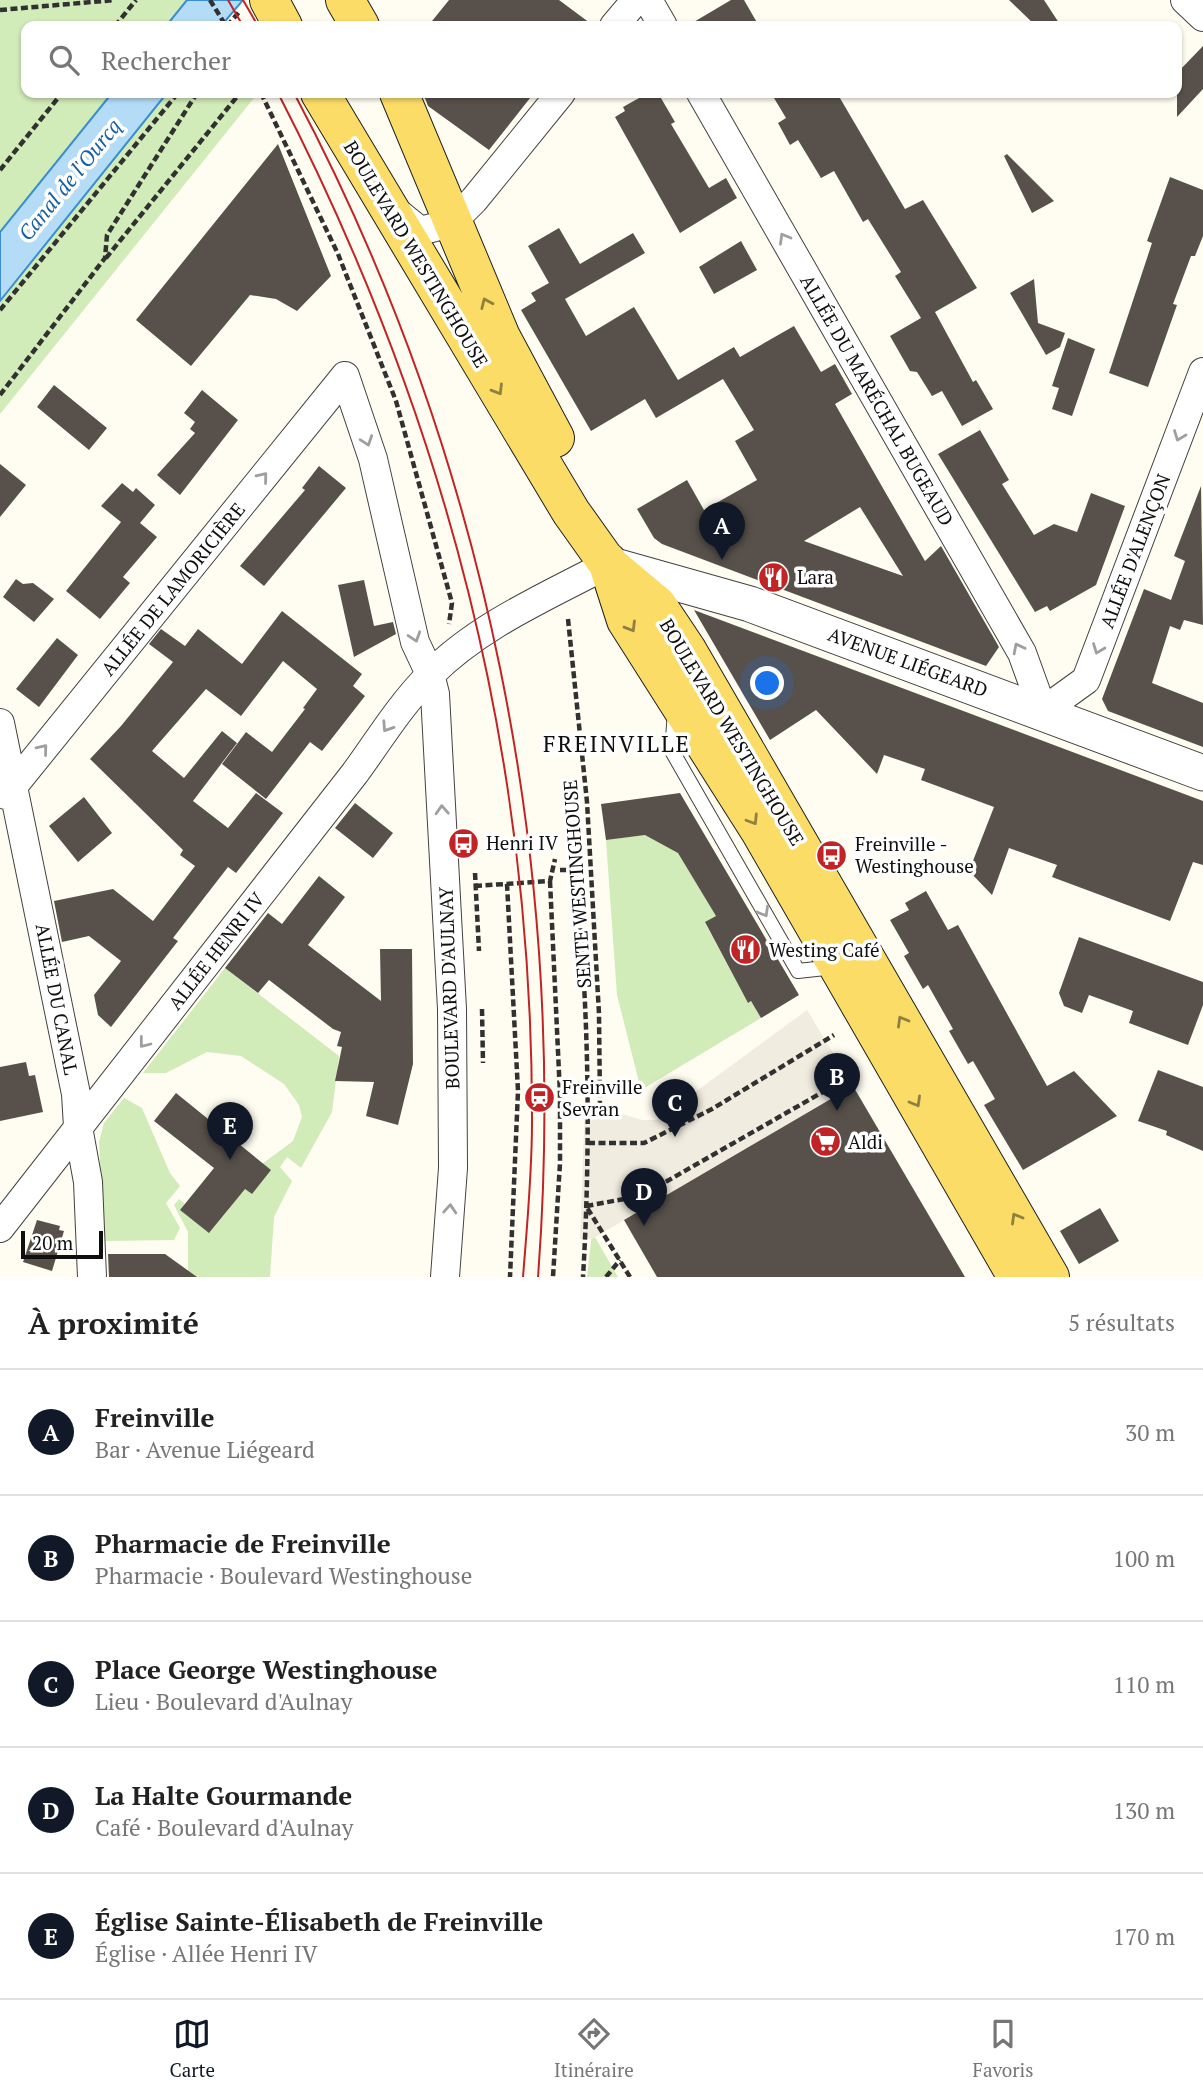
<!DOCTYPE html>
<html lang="fr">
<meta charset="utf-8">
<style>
body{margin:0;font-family:"PT Serif",serif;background:#f2f2f2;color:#222}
.scale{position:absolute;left:21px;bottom:18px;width:82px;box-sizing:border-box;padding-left:7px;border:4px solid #0f0f0f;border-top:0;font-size:19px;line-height:24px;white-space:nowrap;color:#0f0f0f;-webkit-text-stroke:5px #fff;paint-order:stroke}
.you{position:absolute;left:768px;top:684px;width:24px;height:24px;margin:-18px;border:5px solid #fff;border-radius:50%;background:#1a73e8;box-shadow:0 0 0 10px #1a73e833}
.badge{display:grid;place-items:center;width:46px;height:46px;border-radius:50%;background:#111827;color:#fff;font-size:23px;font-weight:700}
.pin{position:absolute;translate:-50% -58px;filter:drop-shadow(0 2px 4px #0008)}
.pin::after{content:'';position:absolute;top:37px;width:24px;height:21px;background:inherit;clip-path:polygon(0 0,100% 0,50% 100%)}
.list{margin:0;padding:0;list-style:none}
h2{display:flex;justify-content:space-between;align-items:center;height:91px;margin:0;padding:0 28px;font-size:30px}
h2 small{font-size:23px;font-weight:400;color:#767676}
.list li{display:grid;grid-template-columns:46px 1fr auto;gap:21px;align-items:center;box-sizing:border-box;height:126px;padding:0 28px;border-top:2px solid #e0e0e0}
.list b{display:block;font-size:26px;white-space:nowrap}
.list p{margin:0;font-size:23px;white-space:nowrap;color:#767676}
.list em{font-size:23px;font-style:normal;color:#767676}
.icon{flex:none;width:38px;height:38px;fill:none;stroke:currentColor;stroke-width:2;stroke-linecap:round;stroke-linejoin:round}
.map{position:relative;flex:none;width:1203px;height:1277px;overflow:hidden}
.search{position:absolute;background:#fff;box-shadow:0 2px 5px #0004;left:21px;right:21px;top:21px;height:77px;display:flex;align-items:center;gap:18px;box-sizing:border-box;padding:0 24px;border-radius:14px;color:#767676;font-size:26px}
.sheet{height:721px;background:#fff}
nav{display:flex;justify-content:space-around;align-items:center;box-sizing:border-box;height:98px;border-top:2px solid #e0e0e0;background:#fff;font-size:19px;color:#767676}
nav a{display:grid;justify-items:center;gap:4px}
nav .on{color:#111827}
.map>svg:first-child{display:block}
.green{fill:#d1ebb9}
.plaza{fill:#f0ecdf}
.water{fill:#b5dcf7;stroke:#3a8ed0;stroke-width:2}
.building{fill:#58514b;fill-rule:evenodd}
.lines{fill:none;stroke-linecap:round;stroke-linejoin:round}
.service-casing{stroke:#424242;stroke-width:16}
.minor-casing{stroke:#424242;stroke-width:30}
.tertiary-casing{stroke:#424242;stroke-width:37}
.primary-casing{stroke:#202020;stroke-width:40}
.path{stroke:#313131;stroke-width:4.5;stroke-dasharray:7 3.5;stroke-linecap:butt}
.service{stroke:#fff;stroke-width:14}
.minor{stroke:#fff;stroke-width:28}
.tertiary{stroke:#fff;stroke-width:35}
.primary{stroke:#fadc66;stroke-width:38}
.tram{stroke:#c22425;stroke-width:2}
.oneway{stroke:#9f9f9f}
.oneway2{stroke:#90803f}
.labels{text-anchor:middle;stroke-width:7;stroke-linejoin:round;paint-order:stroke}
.street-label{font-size:19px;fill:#0f0f0f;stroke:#fff}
.poi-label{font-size:19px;fill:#0f0f0f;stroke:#fff;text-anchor:start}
.water-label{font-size:21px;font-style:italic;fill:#1560a4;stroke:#fff}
.quarter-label{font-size:23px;letter-spacing:2px;fill:#0f0f0f;stroke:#fff}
</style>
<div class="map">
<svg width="1203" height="1277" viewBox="0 0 1203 1277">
<rect width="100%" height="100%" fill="#fffdf1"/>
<path class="green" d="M0,0H187L166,26H26V93H112L0,232Z
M167,93H258L0,414V301Z
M656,833L672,841L716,916L705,923L748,1003L751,1001L761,1018L641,1090L617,995L606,840Z
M225,968L339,1056L332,1112L301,1168L287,1157L280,1167L292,1181L274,1217L270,1277H188V1232L174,1205L179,1199L185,1204L181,1211L210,1232L228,1210L235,1182L252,1194L262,1164L293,1141L302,1117L299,1105L284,1084L241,1056L207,1052L166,1073H143Z
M124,1098L142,1108L170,1173L180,1186L166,1203L180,1228L174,1240L104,1241L99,1142L104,1123Z
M592,1232L618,1277H587Z"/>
<path class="plaza" d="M807,1010L853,1086L592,1239H580L585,1102L642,1120H657Z"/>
<path class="water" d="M187,0H243L221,26H166Z
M112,93H167L0,301V232Z"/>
<path class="building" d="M449,0H559L594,26H428Z
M731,0H744L759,26H687Z
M1009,0H1044L1061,26H1036Z
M1203,46V89L1177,117V73Z
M423,93H534L489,150L428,106Z
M648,93H658L675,122L671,124L709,188L726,178L737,198L680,233L615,117L625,111L623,107Z
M771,93H837L905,209L923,200L977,288L935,312L973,382L976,380L993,409L962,426L942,391L932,396L917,372L910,371L890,336L921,318L895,276L901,272L868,219L863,222L834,171L821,178L798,140L790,145L778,123L786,118Z
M278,144L331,276L297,311L276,299L250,295L191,366L136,320Z
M1007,154L1054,201L1032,213L1004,156Z
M1170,177L1203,190V236L1195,256H1191L1173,304L1177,305L1148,387L1109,373L1152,243L1147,241Z
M559,228L580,264L633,233L645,253L565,299L586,336L634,307L678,380L734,347L740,357L794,326L821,372L835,364L852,394L835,404L884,490L925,561L941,546L999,647L986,666L662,544L654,538L637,509L687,480L704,510L757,480L735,441L754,430L723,379L656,418L645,399L591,431L521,310L536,301L531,293L549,283L528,246ZM860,507L903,576L804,541Z
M741,241L757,270L714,294L699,267Z
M1034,279L1038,323L1065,333L1060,347L1046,355L1010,293Z
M1068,338L1095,349L1072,416L1052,409L1059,388L1052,386Z
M54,385L107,428L89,450L37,407Z
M202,390L238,420L180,495L157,475L195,433L190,429L195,422L184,413Z
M980,430L1009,480L1002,484L1034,535L1054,524L1077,532L1091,493L1125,506L1096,585L1050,611L1047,606L1035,612L938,454Z
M0,464L26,485L0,517Z
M319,466L346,488L264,586L240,566L305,490L302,488Z
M122,483L133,492L136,488L155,505L140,523L157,537L123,577L130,583L100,619L66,591L121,522L101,506Z
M1201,486L1203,625L1184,620L1180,630L1170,626L1152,683L1203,703V747L1108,711L1102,699L1144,589L1171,600L1185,561L1174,556Z
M16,579L23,584L33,583L54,599L34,622L3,597Z
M364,580L374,626L393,622L396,634L354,657L338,585Z
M694,610L1203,801V865L1193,862L1170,921L1052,877L1057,865L1009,848L992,895L969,871L994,807L921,780L925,769L884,755L877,774L816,710L770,740Z
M282,611L362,674L353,686L365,696L322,751L310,742L266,799L222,764L246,732L272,752L305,709L303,708L317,689L283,661L241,716L206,689L152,751L184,778L222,731L237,743L193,801L228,828L256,793L283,813L236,873L228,867L173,938L178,941L111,1027L98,1015L94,995L121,961L89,936L62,942L54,901L113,889L153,921L195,866L180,855L183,850L90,759L121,726L173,662L149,644L161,629L185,646L198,629L242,664Z
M57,638L78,655L39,707L16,689Z
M680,793L799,995L761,1018L751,1001L748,1003L705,922L716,916L678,853L645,835L606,840L601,804Z
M84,797L112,833L78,862L49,826Z
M355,803L393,833L373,858L335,828Z
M319,876L345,897L308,945L381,1001L380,949H412L413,1064L398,1125L366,1116L374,1082L335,1081L342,1047L337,1046L341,1032L333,1029L269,980L258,993L225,968L268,913L282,924Z
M926,891L948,930L958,925L1047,1086L1074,1071L1117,1116L1023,1170L984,1105L995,1099L973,1061L968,1064L949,1031L953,1029L928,985L923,989L904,956L909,953L890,920L909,910L905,903Z
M1079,937L1203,982V1005L1188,1045L1129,1023L1133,1011L1089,995L1082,1013L1064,1006L1059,993Z
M26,1062L29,1076L35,1075L43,1112L0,1121V1067Z
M1158,1070L1203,1087V1151L1166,1135L1167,1131L1138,1121Z
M853,1086L965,1277H657L624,1220Z
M176,1093L271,1170L252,1194L245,1189L209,1233L180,1210L214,1168L154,1121Z
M1100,1208L1119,1241L1079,1264L1060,1231Z
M37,1220L60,1226L59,1230L64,1231L52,1271L23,1262Z
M108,1254H165L197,1277H109Z"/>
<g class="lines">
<defs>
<path id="service" d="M675,712L672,751L798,971L834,967"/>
<path id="minor" d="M648,0L663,26
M1185,0L1203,17
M614,26L636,0
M701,93L1022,653L1043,711L1086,680L1203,372
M394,210L420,231L451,223L474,200L561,93
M345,376L373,459L415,642L430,674L435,694L452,1009L453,1168L445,1277
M0,723L76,1094L78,1127L88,1182L92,1277
M6,795L345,376
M0,1228L355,773C379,740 401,704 430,675C479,625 548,596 608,564"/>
<path id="tertiary" d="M608,564L750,604L1203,773"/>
<path id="primary" d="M269,0L283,26
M345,0L360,26
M320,93L571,512L608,564L657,605L687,650L1050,1277
M399,93L501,337L555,438
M607,561L626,620L760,831L1017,1277"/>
</defs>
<use href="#service" class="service-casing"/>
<use href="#minor" class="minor-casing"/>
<use href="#tertiary" class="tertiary-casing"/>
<use href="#primary" class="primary-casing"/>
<path class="path" d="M210,0L226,26
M0,10L115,0
M115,26L136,0
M227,26L240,11
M261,93L338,254L396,401L452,603L449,624
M0,170L62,93
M106,258L240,93
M0,310L178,93
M0,395L105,258L107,235L197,93
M568,619L587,802L599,1014L600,1107
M560,870H575C589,1005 591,1142 583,1277
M475,873L479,951
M550,881L560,1094V1163L553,1277
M507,884L518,1091L510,1277
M475,886L550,881L555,859
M482,1009L483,1063
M588,1143H644L712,1109L834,1035
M606,1277L620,1260
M630,1277L586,1206L641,1196L856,1073"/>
<use href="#service" class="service"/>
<use href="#minor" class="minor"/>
<use href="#tertiary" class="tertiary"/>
<use href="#primary" class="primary"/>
<path class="tram" d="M228,0L243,26
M243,0L258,26
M278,93C446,419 533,755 532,1123C532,1174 527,1226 523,1277
M294,93C487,457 569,867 538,1277"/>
</g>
<defs><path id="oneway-chevron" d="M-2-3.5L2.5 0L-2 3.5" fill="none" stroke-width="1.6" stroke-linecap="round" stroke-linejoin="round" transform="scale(1.75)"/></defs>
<g class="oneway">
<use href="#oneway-chevron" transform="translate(784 238) rotate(-120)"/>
<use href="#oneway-chevron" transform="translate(1179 436) rotate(111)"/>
<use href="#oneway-chevron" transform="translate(367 441) rotate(71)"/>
<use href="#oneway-chevron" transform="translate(263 477) rotate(-51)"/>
<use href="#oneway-chevron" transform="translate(415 637) rotate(72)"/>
<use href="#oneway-chevron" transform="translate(1018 648) rotate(-117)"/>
<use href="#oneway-chevron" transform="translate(1098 649) rotate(111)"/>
<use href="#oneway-chevron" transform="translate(387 727) rotate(123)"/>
<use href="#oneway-chevron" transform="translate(43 749) rotate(-51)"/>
<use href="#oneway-chevron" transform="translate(442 810) rotate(-93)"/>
<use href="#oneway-chevron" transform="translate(764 912) rotate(60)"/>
<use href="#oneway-chevron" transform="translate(144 1043) rotate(128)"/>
<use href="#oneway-chevron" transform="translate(450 1209) rotate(-86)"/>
</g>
<g class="oneway2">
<use href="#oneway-chevron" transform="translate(486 303) rotate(-114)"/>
<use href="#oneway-chevron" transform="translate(498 390) rotate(59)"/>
<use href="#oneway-chevron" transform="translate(631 627) rotate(59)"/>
<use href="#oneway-chevron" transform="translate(753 820) rotate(58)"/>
<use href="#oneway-chevron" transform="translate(902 1021) rotate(-120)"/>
<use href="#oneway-chevron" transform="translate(916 1102) rotate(60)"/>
<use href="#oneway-chevron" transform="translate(1016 1218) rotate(-120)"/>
</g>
<defs>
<symbol id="restaurant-disc" viewBox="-11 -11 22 22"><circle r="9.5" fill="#c22425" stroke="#fff"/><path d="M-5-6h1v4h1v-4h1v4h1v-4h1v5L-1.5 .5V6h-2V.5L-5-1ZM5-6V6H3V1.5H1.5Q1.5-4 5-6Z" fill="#fff"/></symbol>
<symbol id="bus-disc" viewBox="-11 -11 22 22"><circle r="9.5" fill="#c22425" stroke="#fff"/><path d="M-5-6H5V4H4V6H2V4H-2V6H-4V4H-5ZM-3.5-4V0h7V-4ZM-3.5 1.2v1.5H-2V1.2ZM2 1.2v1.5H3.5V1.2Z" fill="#fff"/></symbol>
<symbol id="station-disc" viewBox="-11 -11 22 22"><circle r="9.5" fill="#c22425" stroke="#fff"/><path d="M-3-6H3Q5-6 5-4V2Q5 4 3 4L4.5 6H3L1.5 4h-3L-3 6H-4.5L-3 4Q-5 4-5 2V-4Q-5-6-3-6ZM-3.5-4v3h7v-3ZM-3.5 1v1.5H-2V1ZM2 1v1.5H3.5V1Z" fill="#fff"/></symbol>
<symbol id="supermarket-disc" viewBox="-11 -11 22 22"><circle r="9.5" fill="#c22425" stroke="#fff"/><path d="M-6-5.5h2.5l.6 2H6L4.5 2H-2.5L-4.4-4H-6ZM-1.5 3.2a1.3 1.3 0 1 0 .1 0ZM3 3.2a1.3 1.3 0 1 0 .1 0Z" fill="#fff"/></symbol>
</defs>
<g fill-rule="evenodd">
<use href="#restaurant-disc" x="756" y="560" width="35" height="35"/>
<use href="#bus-disc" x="446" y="826" width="35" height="35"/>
<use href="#bus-disc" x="814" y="838" width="35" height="35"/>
<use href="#restaurant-disc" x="728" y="932" width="35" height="35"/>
<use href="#station-disc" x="522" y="1080" width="35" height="35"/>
<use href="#supermarket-disc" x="808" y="1124" width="35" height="35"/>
</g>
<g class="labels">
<g class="street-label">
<text transform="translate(416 254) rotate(59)" y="7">BOULEVARD WESTINGHOUSE</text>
<text transform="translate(877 400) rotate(60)" y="7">ALLÉE DU MARÉCHAL BUGEAUD</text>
<text transform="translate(1135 551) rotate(-69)" y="7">ALLÉE D'ALENÇON</text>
<text transform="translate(173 589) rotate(-51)" y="7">ALLÉE DE LAMORICIÈRE</text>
<text transform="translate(908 662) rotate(20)" y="7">AVENUE LIÉGEARD</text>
<text transform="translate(732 732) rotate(59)" y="7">BOULEVARD WESTINGHOUSE</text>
<text transform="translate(577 884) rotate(-94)" y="7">SENTE WESTINGHOUSE</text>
<text transform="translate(216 951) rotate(-52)" y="7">ALLÉE HENRI IV</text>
<text transform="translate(449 988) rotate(-92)" y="7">BOULEVARD D'AULNAY</text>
<text transform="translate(57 999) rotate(79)" y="7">ALLÉE DU CANAL</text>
</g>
<g class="poi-label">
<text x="797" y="584">Lara</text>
<text x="486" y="850">Henri IV</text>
<text x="855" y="851">Freinville -<tspan x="855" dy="22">Westinghouse</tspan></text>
<text x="769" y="957">Westing Café</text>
<text x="562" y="1094">Freinville<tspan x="562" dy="22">Sevran</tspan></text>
<text x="848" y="1149">Aldi</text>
</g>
<g class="water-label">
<text transform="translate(70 180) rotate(-51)" y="7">Canal de l'Ourcq</text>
</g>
<g class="quarter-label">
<text x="617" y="752">FREINVILLE</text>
</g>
</g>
</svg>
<div class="scale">20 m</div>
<div class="you"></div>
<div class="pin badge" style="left:722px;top:560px">A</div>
<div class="pin badge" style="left:837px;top:1111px">B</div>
<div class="pin badge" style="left:675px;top:1137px">C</div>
<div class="pin badge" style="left:644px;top:1226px">D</div>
<div class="pin badge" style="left:230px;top:1160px">E</div>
<div class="search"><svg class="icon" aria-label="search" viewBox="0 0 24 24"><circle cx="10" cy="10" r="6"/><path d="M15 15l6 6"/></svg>Rechercher</div>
</div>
<section class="sheet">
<h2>À proximité<small>5 résultats</small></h2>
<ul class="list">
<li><span class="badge">A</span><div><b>Freinville</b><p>Bar · Avenue Liégeard</p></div><em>30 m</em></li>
<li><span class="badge">B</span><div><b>Pharmacie de Freinville</b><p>Pharmacie · Boulevard Westinghouse</p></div><em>100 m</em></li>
<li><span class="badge">C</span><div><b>Place George Westinghouse</b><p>Lieu · Boulevard d'Aulnay</p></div><em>110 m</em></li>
<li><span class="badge">D</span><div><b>La Halte Gourmande</b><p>Café · Boulevard d'Aulnay</p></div><em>130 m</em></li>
<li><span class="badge">E</span><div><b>Église Sainte-Élisabeth de Freinville</b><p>Église · Allée Henri IV</p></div><em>170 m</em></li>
</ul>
</section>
<nav>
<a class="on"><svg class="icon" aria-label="map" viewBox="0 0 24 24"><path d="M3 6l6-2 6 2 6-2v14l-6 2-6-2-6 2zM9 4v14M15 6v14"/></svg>Carte</a>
<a><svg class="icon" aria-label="directions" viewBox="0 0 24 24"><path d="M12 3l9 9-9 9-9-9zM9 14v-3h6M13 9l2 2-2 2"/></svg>Itinéraire</a>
<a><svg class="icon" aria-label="saved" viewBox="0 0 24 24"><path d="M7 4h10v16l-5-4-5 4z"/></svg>Favoris</a>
</nav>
